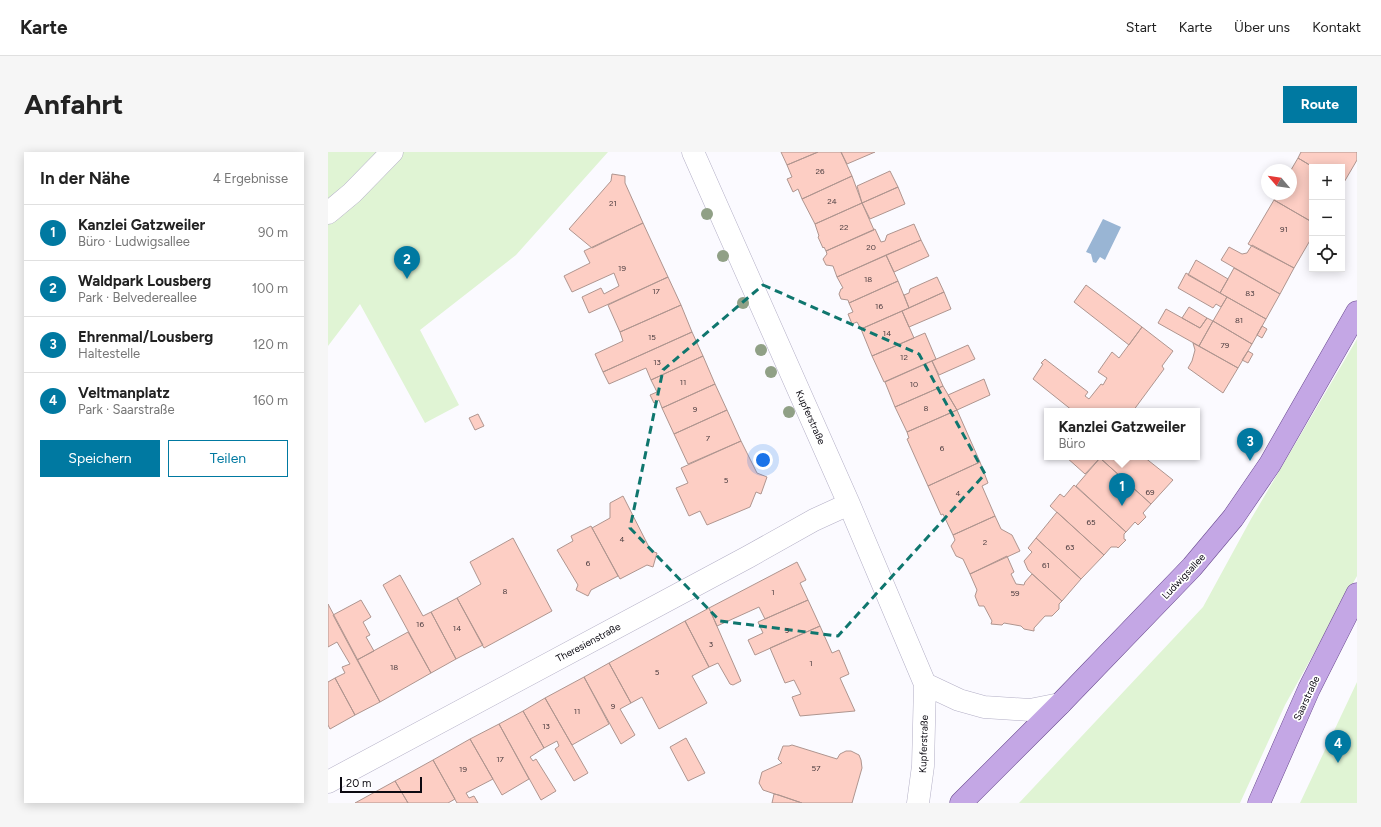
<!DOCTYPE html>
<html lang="de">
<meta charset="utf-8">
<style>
body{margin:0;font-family:Figtree,sans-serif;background:#f6f6f6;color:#222}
.controls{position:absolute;right:12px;top:12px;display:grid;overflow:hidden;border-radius:0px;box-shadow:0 2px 10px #0003}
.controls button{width:36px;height:36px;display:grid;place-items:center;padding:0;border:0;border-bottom:1px solid #e0e0e0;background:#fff;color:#222;font:20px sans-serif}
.compass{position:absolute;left:933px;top:12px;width:36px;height:36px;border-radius:50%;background:#fff;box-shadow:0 2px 10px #0003;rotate:299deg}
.scale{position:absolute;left:12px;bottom:10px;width:82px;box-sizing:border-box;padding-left:4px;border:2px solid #0c0a12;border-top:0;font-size:11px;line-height:14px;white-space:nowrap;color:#0c0a12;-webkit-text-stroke:3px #fff;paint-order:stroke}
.you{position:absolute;left:435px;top:308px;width:14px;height:14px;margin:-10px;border:3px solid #fff;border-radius:50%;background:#1a73e8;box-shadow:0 0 0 6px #1a73e833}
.badge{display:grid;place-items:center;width:26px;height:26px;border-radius:50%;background:#0079a1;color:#fff;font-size:13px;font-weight:700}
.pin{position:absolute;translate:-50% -33px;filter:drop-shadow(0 1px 2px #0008)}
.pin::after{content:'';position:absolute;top:21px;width:14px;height:12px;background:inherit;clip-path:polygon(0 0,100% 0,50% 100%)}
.popup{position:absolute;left:716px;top:256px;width:156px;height:52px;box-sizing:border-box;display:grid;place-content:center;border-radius:0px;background:#fff;filter:drop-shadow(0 1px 3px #0005);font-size:13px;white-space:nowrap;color:#767676}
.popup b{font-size:15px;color:#222}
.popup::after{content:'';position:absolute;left:50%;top:100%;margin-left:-8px;border:8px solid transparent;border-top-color:#fff}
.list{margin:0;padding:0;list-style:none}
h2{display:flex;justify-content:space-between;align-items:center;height:52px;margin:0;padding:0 16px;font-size:17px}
h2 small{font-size:13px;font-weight:400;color:#767676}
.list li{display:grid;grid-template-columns:26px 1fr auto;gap:12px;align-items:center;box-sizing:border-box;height:56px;padding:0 16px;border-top:1px solid #e0e0e0}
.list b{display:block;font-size:15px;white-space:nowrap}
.list p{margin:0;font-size:13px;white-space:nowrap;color:#767676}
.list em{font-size:13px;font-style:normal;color:#767676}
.actions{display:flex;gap:8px;padding:12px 16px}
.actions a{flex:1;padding:9px 0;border:1px solid #0079a1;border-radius:0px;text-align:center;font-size:14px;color:#0079a1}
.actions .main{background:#0079a1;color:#fff}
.icon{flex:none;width:22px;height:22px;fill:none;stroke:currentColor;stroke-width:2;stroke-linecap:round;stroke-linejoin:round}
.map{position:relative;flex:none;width:1029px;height:651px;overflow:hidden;border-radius:0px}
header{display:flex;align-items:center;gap:24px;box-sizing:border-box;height:56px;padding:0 20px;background:#fff;border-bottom:1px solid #e0e0e0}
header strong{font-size:19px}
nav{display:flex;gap:22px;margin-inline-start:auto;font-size:14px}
.intro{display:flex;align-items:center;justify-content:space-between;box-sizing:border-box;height:96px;padding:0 24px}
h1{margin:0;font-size:28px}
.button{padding:10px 18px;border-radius:0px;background:#0079a1;color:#fff;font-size:14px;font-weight:700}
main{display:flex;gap:24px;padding:0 24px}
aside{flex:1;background:#fff;border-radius:0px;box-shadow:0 2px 10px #0003}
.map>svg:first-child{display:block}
.green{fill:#e0f4d4}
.water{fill:#99b5d4}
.building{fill:#fdcec4;stroke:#af958f}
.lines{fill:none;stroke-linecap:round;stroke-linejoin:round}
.minor-casing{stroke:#b3afc6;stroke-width:23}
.major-casing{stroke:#6a4a8f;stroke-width:23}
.minor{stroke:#fff;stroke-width:22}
.major{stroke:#c4a7e5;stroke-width:22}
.tree{fill:#90a086}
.marked{fill:none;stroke:#0f766e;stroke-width:3;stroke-dasharray:8 5;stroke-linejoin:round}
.labels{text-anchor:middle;stroke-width:3.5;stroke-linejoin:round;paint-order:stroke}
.number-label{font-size:8px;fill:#483b3e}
.street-label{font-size:10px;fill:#0c0a12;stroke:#fff}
</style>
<header>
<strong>Karte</strong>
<nav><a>Start</a><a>Karte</a><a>Über uns</a><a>Kontakt</a></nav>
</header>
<div class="intro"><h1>Anfahrt</h1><a class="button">Route</a></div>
<main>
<aside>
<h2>In der Nähe<small>4 Ergebnisse</small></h2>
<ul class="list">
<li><span class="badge">1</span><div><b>Kanzlei Gatzweiler</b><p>Büro · Ludwigsallee</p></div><em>90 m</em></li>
<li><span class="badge">2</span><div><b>Waldpark Lousberg</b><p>Park · Belvedereallee</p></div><em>100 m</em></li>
<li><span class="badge">3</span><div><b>Ehrenmal/Lousberg</b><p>Haltestelle</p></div><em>120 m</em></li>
<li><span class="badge">4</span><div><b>Veltmanplatz</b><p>Park · Saarstraße</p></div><em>160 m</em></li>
</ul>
<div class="actions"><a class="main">Speichern</a><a>Teilen</a></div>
</aside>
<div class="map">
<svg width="1029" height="651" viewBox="0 0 1029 651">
<rect width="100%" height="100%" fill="#fbfaff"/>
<path class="green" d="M0,0H280L188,103L92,178L131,253L97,271L32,152L0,194Z
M1029,187V424L957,553L912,651H691L875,455L923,367Z
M1029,530V651H972Z"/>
<path class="water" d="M775,67L793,75L777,108L772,105L768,111L765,110L763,102L758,100Z"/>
<path class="building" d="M453,0H490L459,13Z
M490,0H513L524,24L474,47L470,37L465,40L459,27L464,25L459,13Z
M513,0H547L519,12Z
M973,0H1029V8L1015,32H1014V15H985L970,6Z
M970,6L985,15L984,70L946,48L949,42H963V18Z
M562,19L570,35L534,51L529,34Z
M284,22L297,24V31L315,71L264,96L241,77L283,29Z
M524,24L534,51L487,72L474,47Z
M570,35L577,52L542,67L534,51Z
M946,48L984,70V85L966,116L920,92Z
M534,51L546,78L498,99L496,95L495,96L490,85L491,84L487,72Z
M315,71L340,125L261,161L254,145L273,136L276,142L291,134L286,121L244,140L236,124L262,111L256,99Z
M586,72L593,88L509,125L505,114L498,113L495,107L499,102L498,99L547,77L553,90L557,89L559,83Z
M593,88L601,104L566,120L558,103Z
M924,93L966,116L952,142L893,108L901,95L914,102L919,101Z
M558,103L570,129L521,151L520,148L513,147L511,142L513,137L515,136L509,125Z
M868,108L900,127L892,141L860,123Z
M906,116L952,142L938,167L892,141Z
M858,121L899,145L893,155L888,152L885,156L850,136Z
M340,125L353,153L292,180L280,153Z
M609,125L616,140L581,156L576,143L581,141L582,137Z
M570,129L581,156L533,177L529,170L524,172L520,162L525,160L521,151Z
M758,133L814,175L801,193L746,150Z
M616,140L623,157L581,175L574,159Z
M899,145L938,167L924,192L885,169Z
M353,153L364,180L275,220L267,202L295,189L292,180Z
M861,155L879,166L872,176L854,166Z
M838,157L872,176L879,166L885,169L871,194L830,171Z
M574,159L586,186L544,204L533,177Z
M885,169L924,192L910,216L871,194Z
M934,174L939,177L934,186L929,183Z
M814,175L845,199L834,214L836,217L805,259H745L705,227L715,212L713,211L717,207L760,240L757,244L761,247L773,232L775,233L779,226L770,220L784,200L791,206Z
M364,180L375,204L323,228L318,216L281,232L275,220Z
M597,181L608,207L556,230L544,204Z
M865,191L910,216L895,241L860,216L864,209L867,198Z
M640,193L647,207L611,223L604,209Z
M920,199L925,202L920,211L914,208Z
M375,204L387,232L334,256L331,248L326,251L322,243L329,240L323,228Z
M604,209L615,234L567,255L557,230Z
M656,227L662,243L629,258L620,243Z
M387,232L399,258L346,282L334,256Z
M615,234L629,258L579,280L567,255Z
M399,258L413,289L360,312L346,282Z
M629,258L652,310L600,334L579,287L581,286L579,280Z
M150,262L156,274L147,278L141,266Z
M413,289L429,321L439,325L433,342L428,340L422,355L379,373L372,359L361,364L348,336L360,331L353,316Z
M738,305H772V306L757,322Z
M794,305H816L845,328L823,352L772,306L789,308Z
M772,306L823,352L815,361L818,365L810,373L807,370L798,380L748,334Z
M652,310L660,331L654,334L667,364L625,383L615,362L613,363L600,334Z
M746,333L798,380L796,382V387L798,388L790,396L789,395H783L776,403L722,354L732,342L736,345Z
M295,344L323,399L329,401L325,415L319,413L292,427L264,376L282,366V351Z
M729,360L776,403L753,427L708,386Z
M667,364L673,377L684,383L692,399L642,422L635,407L628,404L623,394L627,388L625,383Z
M263,374L290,424L263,438L260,444L248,438L250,433L229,398L245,389L243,384Z
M185,386L224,459L156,496L129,446L153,432L142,410Z
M708,386L753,427L734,449L700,418L696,409L704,400L700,396Z
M679,404L686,420L683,422L688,432L696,433L697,430L704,422L734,449L731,452V457L724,464H717L706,476V479L696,477L693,474L676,471L674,473L663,472L664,469L656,454H651L647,444L649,438L642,422Z
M469,410L478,428L472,431L480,448L437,467L431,455L389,474L381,456Z
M72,423L95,464L103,460L128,507L103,521L55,433Z
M129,446L155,493L128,507L103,460Z
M33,448L43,465L35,470L42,483L38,485L46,499L29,508L5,463Z
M480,448L492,474L427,503L420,488L435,481L430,470Z
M0,452L52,550L27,563L7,526L17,521L14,515L22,512L9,490L0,495Z
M381,456L413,529L405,533L402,532L390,511L381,515L357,469Z
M357,469L381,515L364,524L379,551L331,577L314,545L303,551L281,511Z
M492,474L504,501L511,498L521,522L512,526L527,559L472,564L464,545L473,542L466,528L457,531L442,496Z
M80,480L103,521L52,550L29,508Z
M281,511L303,551L292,557L307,583L293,592L256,525Z
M256,525L281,572L244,593L217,546Z
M7,526L27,563L2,577L0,573V530Z
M217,546L260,621L246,629L227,597L231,594L229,589L216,596L195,559Z
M195,559L216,596L202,605L205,609L208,607L228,639L213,648L171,572Z
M171,572L201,627L174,643L142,587Z
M358,586L377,621L360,629L342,595Z
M142,587L165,627L138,641L141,646L146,644L150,651H129L105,608Z
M464,593L509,607L512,602L518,599H523L531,603L533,608L534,616L524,651H474L435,638L431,631L434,620L454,611L450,607L455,594H461Z
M105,608L127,647L120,651H80L67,629Z
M67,629L80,651H27Z
M446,642L451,643L474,651H444Z"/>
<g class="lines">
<defs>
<path id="minor" d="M365,0L521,352L597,532L595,614L590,651
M0,61L24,41L64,0
M597,532L631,548L656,555L702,558L732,552
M0,630L420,405L486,368L521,352"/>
<path id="major" d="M633,651L732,552L864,415L905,366L942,312L1029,160
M931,651L981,537L1029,442"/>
</defs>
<use href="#minor" class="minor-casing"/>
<use href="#major" class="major-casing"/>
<use href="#minor" class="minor"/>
<use href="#major" class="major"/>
</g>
<g class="tree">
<circle cx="379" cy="62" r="6"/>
<circle cx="395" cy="104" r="6"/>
<circle cx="415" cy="151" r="6"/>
<circle cx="433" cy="198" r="6"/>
<circle cx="443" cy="220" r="6"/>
<circle cx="461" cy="260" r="6"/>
</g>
<path class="marked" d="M435,133L591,202L657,322L510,484L392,469L302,376L335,218Z"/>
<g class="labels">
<g class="number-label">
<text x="492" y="22">26</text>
<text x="504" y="52">24</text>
<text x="285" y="54">21</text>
<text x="516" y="78">22</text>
<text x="956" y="80">91</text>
<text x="543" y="98">20</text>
<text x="294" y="119">19</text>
<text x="540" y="130">18</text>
<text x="328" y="142">17</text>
<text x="922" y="144">83</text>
<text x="551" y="157">16</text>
<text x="911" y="171">81</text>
<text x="559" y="184">14</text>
<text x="324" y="188">15</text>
<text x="897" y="196">79</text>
<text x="576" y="208">12</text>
<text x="329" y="213">13</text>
<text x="355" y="233">11</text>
<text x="586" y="235">10</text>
<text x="598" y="259">8</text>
<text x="367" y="260">9</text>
<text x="380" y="289">7</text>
<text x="614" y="299">6</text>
<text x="398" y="331">5</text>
<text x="822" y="343">69</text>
<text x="630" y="344">4</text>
<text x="763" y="373">65</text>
<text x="294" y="390">4</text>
<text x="657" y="393">2</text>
<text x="742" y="398">63</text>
<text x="260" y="414">6</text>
<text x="718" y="416">61</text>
<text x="177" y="442">8</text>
<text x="445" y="443">1</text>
<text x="687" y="444">59</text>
<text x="92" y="475">16</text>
<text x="129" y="479">14</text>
<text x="459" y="481">3</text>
<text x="383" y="495">3</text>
<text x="483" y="514">1</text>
<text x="66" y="518">18</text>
<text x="329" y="523">5</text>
<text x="285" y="557">9</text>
<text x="249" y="562">11</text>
<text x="218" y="577">13</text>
<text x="172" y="610">17</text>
<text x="488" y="619">57</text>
<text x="135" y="620">19</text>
</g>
<g class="street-label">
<text transform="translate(483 265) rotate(66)" y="4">Kupferstraße</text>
<text transform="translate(855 424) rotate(-47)" y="4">Ludwigsallee</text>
<text transform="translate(260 490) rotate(-28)" y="4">Theresienstraße</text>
<text transform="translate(978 546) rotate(-65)" y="4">Saarstraße</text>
<text transform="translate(595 592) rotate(-88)" y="4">Kupferstraße</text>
</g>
</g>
</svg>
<div class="controls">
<button>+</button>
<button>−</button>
<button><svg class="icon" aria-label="locate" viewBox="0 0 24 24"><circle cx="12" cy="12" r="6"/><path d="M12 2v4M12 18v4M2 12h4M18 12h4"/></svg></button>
</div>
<svg class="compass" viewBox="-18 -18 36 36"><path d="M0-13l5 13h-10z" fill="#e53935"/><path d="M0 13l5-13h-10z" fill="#767676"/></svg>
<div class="scale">20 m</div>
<div class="you"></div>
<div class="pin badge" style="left:794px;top:354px">1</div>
<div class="popup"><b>Kanzlei Gatzweiler</b>Büro</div>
<div class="pin badge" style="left:79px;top:127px">2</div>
<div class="pin badge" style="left:922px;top:309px">3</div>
<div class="pin badge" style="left:1010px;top:611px">4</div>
</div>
</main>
